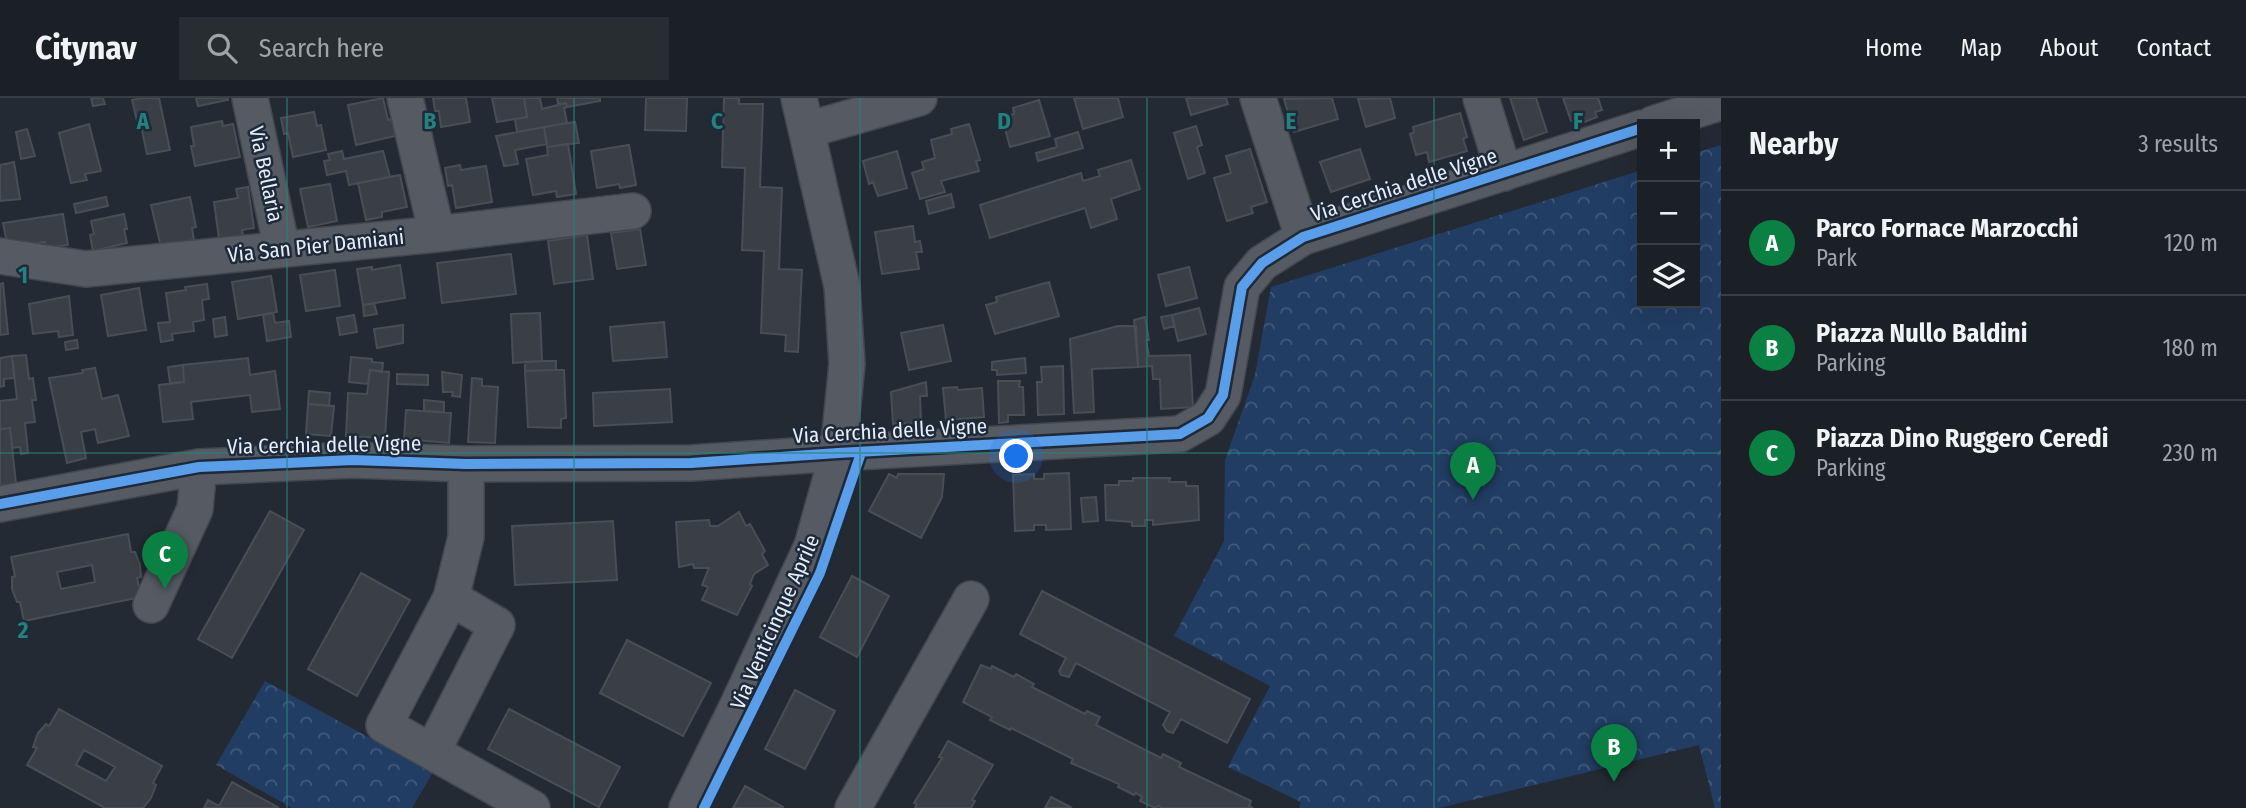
<!DOCTYPE html>
<meta charset="utf-8">
<style>
body{margin:0;font-family:"Fira Sans Condensed",sans-serif;background:#282d32;color:#f1f3f6}
.controls{position:absolute;right:21px;top:21px;display:grid;overflow:hidden;border-radius:0px;box-shadow:0 7px 28px #0002}
.controls button{width:63px;height:63px;display:grid;place-items:center;padding:0;border:0;border-bottom:2px solid #393e43;background:#1b2026;color:#f1f3f6;font:35px sans-serif}
.you{position:absolute;left:1017px;top:359px;width:24px;height:24px;margin:-18px;border:5px solid #fff;border-radius:50%;background:#1a73e8;box-shadow:0 0 0 10px #1a73e833}
.badge{display:grid;place-items:center;width:46px;height:46px;border-radius:50%;background:#0b8043;color:#fff;font-size:23px;font-weight:700}
.pin{position:absolute;translate:-50% -58px;filter:drop-shadow(0 2px 4px #0008)}
.pin::after{content:'';position:absolute;top:37px;width:24px;height:21px;background:inherit;clip-path:polygon(0 0,100% 0,50% 100%)}
.list{margin:0;padding:0;list-style:none}
h2{display:flex;justify-content:space-between;align-items:center;height:91px;margin:0;padding:0 28px;font-size:30px}
h2 small{font-size:23px;font-weight:400;color:#a0a3a7}
.list li{display:grid;grid-template-columns:46px 1fr auto;gap:21px;align-items:center;box-sizing:border-box;height:105px;padding:0 28px;border-top:2px solid #393e43}
.list b{display:block;font-size:26px;white-space:nowrap}
.list p{margin:0;font-size:23px;white-space:nowrap;color:#a0a3a7}
.list em{font-size:23px;font-style:normal;color:#a0a3a7}
.icon{flex:none;width:38px;height:38px;fill:none;stroke:currentColor;stroke-width:2;stroke-linecap:round;stroke-linejoin:round}
.map{position:relative;flex:none;width:1721px;height:710px;overflow:hidden}
header{display:flex;align-items:center;gap:42px;box-sizing:border-box;height:98px;padding:0 35px;background:#1b2026;border-bottom:2px solid #393e43}
header strong{font-size:33px}
nav{display:flex;gap:38px;margin-inline-start:auto;font-size:24px}
.search{width:490px;height:63px;background:#282d32;display:flex;align-items:center;gap:18px;box-sizing:border-box;padding:0 24px;border-radius:0px;color:#a0a3a7;font-size:26px}
main{display:flex}
aside{flex:1;background:#1b2026}
.map>svg:first-child{display:block}
.forest{fill:url(#forest-crowns)}
.building{fill:#3a3f46;stroke:#484e56;stroke-width:2;fill-rule:evenodd}
.lines{fill:none;stroke-linecap:round;stroke-linejoin:round}
.minor-casing{stroke:#41474f;stroke-width:38}
.minor{stroke:#565b63;stroke-width:35}
.cycleway-casing{stroke:#1e2939;stroke-width:15}
.cycleway{stroke:#5a9eea;stroke-width:10}
.grid{fill:none;stroke:#24827c;stroke-width:2;stroke-opacity:0.55}
.labels{text-anchor:middle;stroke-width:5;stroke-linejoin:round;paint-order:stroke}
.street-label{font-size:21px;fill:#e6eef9;stroke:#1e2939}
.grid-label{font-size:23px;text-anchor:middle;font-weight:bold;fill:#24827c;stroke:#1e2939;stroke-width:5;stroke-linejoin:round;paint-order:stroke}
</style>
<header>
<strong>Citynav</strong>
<div class="search"><svg class="icon" aria-label="search" viewBox="0 0 24 24"><circle cx="10" cy="10" r="6"/><path d="M15 15l6 6"/></svg>Search here</div>
<nav><a>Home</a><a>Map</a><a>About</a><a>Contact</a></nav>
</header>
<main>
<div class="map">
<svg width="1721" height="710" viewBox="0 0 1721 710">
<defs>
<pattern id="forest-crowns" width="20" height="18" patternUnits="userSpaceOnUse" patternTransform="scale(1.75)"><rect width="20" height="18" fill="#223d63"/><path d="M2 6a3 3 0 1 1 6 0M12 15a3 3 0 1 1 6 0" fill="none" stroke="#42597a"/></pattern>
</defs>
<rect width="100%" height="100%" fill="#242a33"/>
<path class="forest" d="M1721,47V710H1715L1699,647L1439,710H1299L1301,704L1228,669L1270,588L1174,538L1224,443L1225,362L1255,277L1271,189L1642,72V205H1695V55Z
M265,583L433,674L412,710H292L216,667Z"/>
<path class="building" d="M91,0H103L105,6L93,8Z
M142,0H159L170,52L147,56L140,23H137L132,2Z
M196,0H228V2L198,8Z
M383,0L388,22L392,21L395,38L356,47L348,7Z
M433,0H466L470,24L441,29L439,13H435Z
M492,0H524L527,19L497,24Z
M524,0H540L542,11L566,5L567,9L564,10L567,25L517,34L515,21L527,19Z
M557,0H600V3L567,9L566,5L558,6Z
M646,0H687L686,33L645,32Z
M724,0H739V6H763L760,89L782,90L779,171L802,172L798,254L785,253L786,237L761,235L764,153L742,152L745,70L722,69Z
M1074,0H1118L1123,19L1083,31Z
M1186,0H1226L1228,6L1191,17Z
M1332,0L1338,21L1294,34L1284,1Z
M1390,0L1395,20L1366,29L1358,1Z
M1510,0H1536L1547,34L1524,42Z
M1563,0H1598L1602,12L1595,14L1597,19L1582,25L1579,20L1571,23Z
M1039,2L1050,38L1010,49L1002,19L1014,16L1013,10Z
M314,14L317,28L321,27L326,52L293,59L288,35L284,36L281,20Z
M1460,15L1467,39L1463,41L1467,53L1429,64L1427,54L1416,57L1410,36L1414,34L1413,29Z
M222,23L223,28L233,26L240,59L195,68L191,48H194L191,29Z
M575,24L579,45L547,49L544,29Z
M89,26L101,73L85,76L87,82L71,85L59,35Z
M969,26L980,62L976,63L979,73L941,83L945,94L920,101L912,75L924,71L922,64L935,60L931,42L952,36L951,31Z
M1196,28L1202,47L1197,49L1205,75L1188,81L1174,35Z
M544,29L547,46L515,52L518,66L504,68L496,38Z
M27,31L35,58L21,61L16,34Z
M1078,34L1083,50L1038,63L1036,55L1057,49L1055,41Z
M568,46L576,96L557,99L556,93L533,97L526,61L548,57L547,49Z
M629,47L636,87L620,90L619,86L597,90L591,53Z
M1250,51L1267,104L1251,109L1253,115L1227,123L1214,80L1231,75L1226,58Z
M1360,51L1370,81L1331,94L1320,64Z
M342,53L344,61L383,53L390,79L349,87L346,73L327,77L324,63L330,62L328,56Z
M897,53L907,90L878,98L873,84L869,86L863,63Z
M1131,62L1140,91L1111,101L1117,121L1091,130L1085,110L990,140L980,107L1081,75L1083,83L1100,78L1098,72Z
M14,64L20,101L0,103V67Z
M460,67L461,72L486,68L492,104L456,110L452,87L448,88L445,70Z
M400,77L407,109L382,114V119L366,122L358,85Z
M330,86L337,123L308,129L300,91Z
M248,89L254,130L242,132L243,137L219,141L214,104L238,100L236,91Z
M951,96L954,109L929,116L926,103Z
M106,99L108,108L76,115L74,106Z
M190,99L196,129L192,130L194,142L161,149L151,107Z
M63,116L68,147L46,150L45,144L24,147L6,140L3,125Z
M124,116L127,131H124L127,145L93,153L90,137L94,136L91,123Z
M913,128L915,144L920,143L922,154H916L919,171L882,176L875,134Z
M640,131L646,167L617,171L611,135Z
M587,137L593,181L554,186L548,143Z
M511,156L516,196L442,205L437,165Z
M400,167L405,200L363,207L357,171L372,169V172Z
M1189,169L1197,200L1166,208L1158,177Z
M335,172L340,208L306,213L300,177Z
M271,178L277,214L238,221L232,184Z
M1049,184L1059,218L995,236L986,207L997,204L996,199Z
M3,185L8,236L0,237V186Z
M207,186L209,201L202,202L204,222L193,224L194,233L172,236L173,242L161,244L158,225L170,224L166,195L186,192L185,189Z
M139,190L146,232L108,238L101,197Z
M69,198L73,237L59,239L58,233L33,236L29,206Z
M374,205L377,216L364,218L363,207Z
M1199,210L1206,236L1178,243L1172,217Z
M273,215L275,225L289,223L291,239L267,243L263,217Z
M540,215L542,263L513,265L511,216Z
M354,217L357,234L340,237L337,220Z
M1172,217L1174,228L1164,231L1161,219Z
M225,219L227,237L215,239L213,221Z
M1145,219L1149,242H1146L1149,258L1190,257L1193,309L1161,311L1160,281H1153L1152,268L1138,269L1134,222Z
M664,224L667,259L613,263L610,229Z
M403,227V245L377,250L374,231Z
M943,227L951,263L909,272L901,235Z
M1118,228H1136L1138,269L1092,271L1094,314L1074,315L1070,241Z
M77,242L78,250L66,252L65,244Z
M26,257L29,281L33,280L36,302H32L35,324L25,325L28,355L21,356L20,349L12,350L10,330L0,331V303L17,301L12,258Z
M12,258L14,280L4,281V288L0,289V260Z
M351,259L372,261V264L383,265L382,274L370,272L368,286L349,284Z
M248,260L250,277L275,273L280,311L252,314L250,297L191,304L193,321L163,324L159,287L184,284L183,267Z
M1025,260L1026,275L997,277V272H992V264Z
M542,263H556V272L525,273V264Z
M183,267L184,284L170,285L168,269Z
M1063,268L1064,316L1038,317L1037,284H1042L1041,269Z
M95,270L102,301L118,297L129,338L98,345L95,331L81,334L86,360L67,365L49,280L83,275L82,272Z
M370,272L389,274L385,340L346,338L348,295L367,296Z
M556,272H564L566,320L561,321V330L528,329L525,273Z
M442,274L462,277L460,299L452,298L453,294H443Z
M397,276L428,277V287L397,286Z
M472,280L482,281V288L498,289L495,345L468,344Z
M998,283H1020L1019,289H1023L1024,317H1008V324L999,325Z
M926,284L927,298H920L921,325L893,326L891,294Z
M957,289L958,292L982,290L984,319L946,322L943,290Z
M670,291L672,324L594,328L593,295Z
M309,293L330,295L329,308L308,306Z
M424,302L444,304V314L424,313Z
M308,306L334,308L331,338L306,336Z
M406,312L451,315L449,345L404,341Z
M10,330L16,386L0,388V331Z
M1069,375L1071,431L1046,432V427H1034V432L1015,433L1013,377L1034,376V381H1044V376Z
M889,376L897,380L898,376H944L942,399L921,440L869,413Z
M1133,380H1170L1169,384H1186V388H1198L1199,422L1153,427V422H1145V428H1132V424L1106,422L1105,387H1119V383H1133Z
M1096,399L1098,423L1083,424L1081,400Z
M270,413L304,432L232,560L198,541Z
M739,414L746,428L750,426L765,453L762,456L768,467L754,476L750,486L752,488L737,517L702,502L708,489L702,487L709,470H694L693,466L679,469L676,424L709,422L710,428H718Z
M613,423L617,482L515,487L512,428Z
M128,436L131,454H135L140,467L141,479L137,480L141,499L24,523L20,504H17L12,491V479L15,478L11,459ZM92,467L95,484L61,491L57,474Z
M361,475L410,502L357,598L308,571Z
M852,478L889,498L857,559L820,539Z
M1042,493L1250,601L1227,645L1181,621L1173,635L1167,633L1163,627L1170,614L1076,565L1069,579L1061,577L1059,573L1066,560L1020,536Z
M627,542L711,585L683,638L600,595Z
M981,567L991,571L992,568L1014,579L1016,576L1034,586L1032,589L1085,616L1087,613L1100,619L1096,627L1161,660L1163,656L1181,665L1179,669L1251,703L1249,708L1253,710H1163L1158,708L1155,710L1140,703L1142,699L1136,695L1134,697L1118,689L1119,686L1071,665L1073,661L1011,630L1010,632L990,622L992,619L963,604Z
M795,592L835,613L805,671L765,651Z
M59,611L162,668L153,685L156,687L151,700L143,710H105L27,667L37,650L33,649L38,635L46,626L49,628ZM84,652L115,669L106,683L76,667Z
M509,611L620,669L599,709L488,651Z
M948,643L993,667L972,702L975,703L971,710H915L917,706L914,705L942,660L939,659Z
M232,684L279,710H204L208,702L219,708Z
M745,688L783,709L782,710H733Z
M1051,699L1072,710H1045Z"/>
<g class="lines">
<defs>
<path id="minor" d="M250,0L282,151
M405,0L437,136
M1258,0L1303,139
M1481,0L1504,75
M1653,26L1721,4
M807,32L919,0
M0,158L86,171L437,136L633,113
M466,366V439L451,500L384,627L532,710
M0,406L199,369L353,362L466,366L691,365L838,355L1180,336L1208,320L1223,297L1242,189L1262,165L1303,139L1642,30
M151,507L195,411L199,369
M432,654L497,527L451,500
M687,710L737,609L812,448L838,355L847,266L842,188L799,0
M853,710L971,501"/>
</defs>
<use href="#minor" class="minor-casing"/>
<use href="#minor" class="minor"/>
<defs>
<path id="cycleway" d="M0,406L199,369L353,362L466,366L691,365L838,355L1180,336L1208,320L1223,297L1242,189L1262,165L1303,139L1642,30
M704,710L820,475L861,355"/>
</defs>
<use href="#cycleway" class="cycleway-casing"/>
<use href="#cycleway" class="cycleway"/>
</g>
<path class="grid" d="M287,0V710M574,0V710M860,0V710M1147,0V710M1434,0V710M0,355H1721"/>
<g class="labels">
<g class="street-label">
<text transform="translate(266 76) rotate(78)" y="7">Via Bellaria</text>
<text transform="translate(1404 87) rotate(-18)" y="7">Via Cerchia delle Vigne</text>
<text transform="translate(316 148) rotate(-6)" y="7">Via San Pier Damiani</text>
<text transform="translate(890 333) rotate(-3)" y="7">Via Cerchia delle Vigne</text>
<text transform="translate(324 347) rotate(-1)" y="7">Via Cerchia delle Vigne</text>
<text transform="translate(775 524) rotate(-66)" y="7">Via Venticinque Aprile</text>
</g>
</g>
<g class="grid-label">
<text x="143" y="31">A</text>
<text x="430" y="31">B</text>
<text x="717" y="31">C</text>
<text x="1004" y="31">D</text>
<text x="1291" y="31">E</text>
<text x="1578" y="31">F</text>
<text x="23" y="185">1</text>
<text x="23" y="540">2</text>
</g>
</svg>
<div class="controls">
<button>+</button>
<button>−</button>
<button><svg class="icon" aria-label="layers" viewBox="0 0 24 24"><path d="M12 4l9 5-9 5-9-5zM3 14l9 5 9-5"/></svg></button>
</div>
<div class="you"></div>
<div class="pin badge" style="left:1473px;top:402px">A</div>
<div class="pin badge" style="left:1614px;top:684px">B</div>
<div class="pin badge" style="left:165px;top:491px">C</div>
</div>
<aside>
<h2>Nearby<small>3 results</small></h2>
<ul class="list">
<li><span class="badge">A</span><div><b>Parco Fornace Marzocchi</b><p>Park</p></div><em>120 m</em></li>
<li><span class="badge">B</span><div><b>Piazza Nullo Baldini</b><p>Parking</p></div><em>180 m</em></li>
<li><span class="badge">C</span><div><b>Piazza Dino Ruggero Ceredi</b><p>Parking</p></div><em>230 m</em></li>
</ul>
</aside>
</main>
